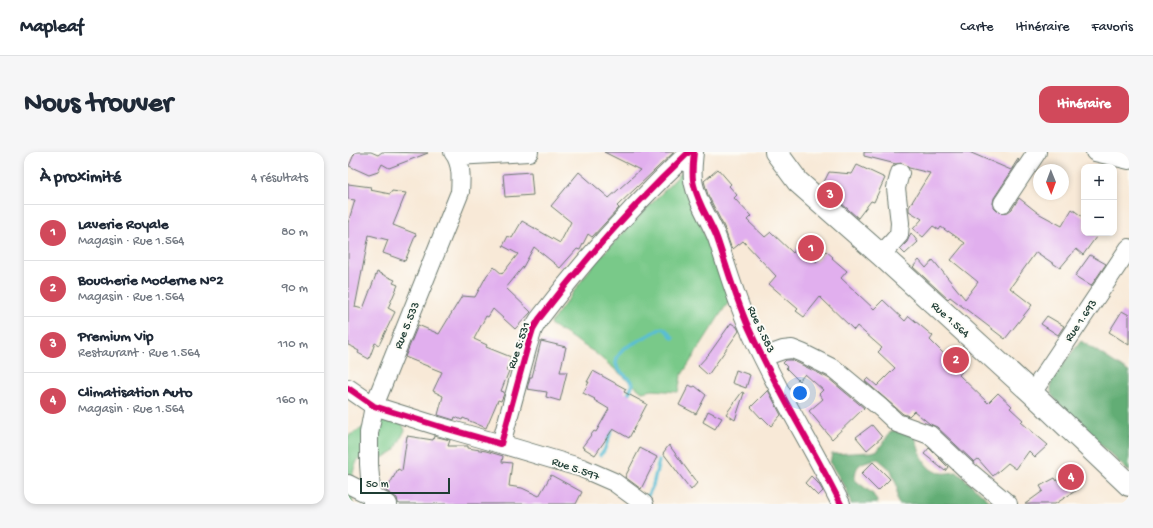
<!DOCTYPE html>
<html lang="fr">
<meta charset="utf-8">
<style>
body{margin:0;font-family:"Gochi Hand",sans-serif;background:#f6f6f7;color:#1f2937}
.controls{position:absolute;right:12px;top:12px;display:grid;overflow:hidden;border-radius:8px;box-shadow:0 2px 6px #0003}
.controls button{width:36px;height:36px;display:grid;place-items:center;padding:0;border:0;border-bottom:1px solid #e0e1e3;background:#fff;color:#1f2937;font:20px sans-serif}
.compass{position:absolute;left:685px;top:12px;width:36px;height:36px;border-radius:50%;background:#fff;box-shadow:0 2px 6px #0003;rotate:179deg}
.scale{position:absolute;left:12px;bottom:10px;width:90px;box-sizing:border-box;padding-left:4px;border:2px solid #1f3d34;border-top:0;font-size:11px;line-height:14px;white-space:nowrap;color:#1f3d34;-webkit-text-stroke:3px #fdfcf7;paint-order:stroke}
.you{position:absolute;left:452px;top:241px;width:14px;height:14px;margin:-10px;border:3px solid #fff;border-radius:50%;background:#1a73e8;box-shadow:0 0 0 6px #1a73e833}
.badge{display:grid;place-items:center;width:26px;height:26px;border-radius:50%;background:#d1495b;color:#fff;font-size:13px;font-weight:700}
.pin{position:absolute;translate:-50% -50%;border:2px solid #fff;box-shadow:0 1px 4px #0006}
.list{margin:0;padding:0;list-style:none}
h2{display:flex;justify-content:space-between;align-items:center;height:52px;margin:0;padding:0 16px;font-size:17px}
h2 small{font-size:13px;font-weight:400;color:#747a83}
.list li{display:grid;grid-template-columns:26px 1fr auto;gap:12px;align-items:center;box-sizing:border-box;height:56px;padding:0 16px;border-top:1px solid #e0e1e3}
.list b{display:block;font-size:15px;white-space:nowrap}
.list p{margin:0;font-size:13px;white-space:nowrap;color:#747a83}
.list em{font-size:13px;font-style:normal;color:#747a83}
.map{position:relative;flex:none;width:781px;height:352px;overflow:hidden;border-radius:12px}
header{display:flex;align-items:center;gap:24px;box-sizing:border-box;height:56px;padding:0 20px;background:#fff;border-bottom:1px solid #e0e1e3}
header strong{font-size:19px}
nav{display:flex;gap:22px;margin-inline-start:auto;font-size:14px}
.intro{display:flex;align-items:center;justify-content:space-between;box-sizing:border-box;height:96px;padding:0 24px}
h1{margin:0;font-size:28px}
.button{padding:10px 18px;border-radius:12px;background:#d1495b;color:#fff;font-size:14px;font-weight:700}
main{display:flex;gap:24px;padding:0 24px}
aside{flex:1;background:#fff;border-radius:12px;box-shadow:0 2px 6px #0003}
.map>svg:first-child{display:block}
.green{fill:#79c989;stroke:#4c835e}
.forest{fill:#62ad75;stroke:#407554}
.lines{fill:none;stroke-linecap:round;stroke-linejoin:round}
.stream{stroke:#58bed5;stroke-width:3.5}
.building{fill:#e1afee}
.minor-casing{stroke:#6b796d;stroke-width:20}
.major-casing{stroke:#6b796d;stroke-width:24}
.minor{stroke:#fff;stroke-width:18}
.major{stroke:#fff;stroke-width:22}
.cycleway-casing{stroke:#fdfcf7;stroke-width:8}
.cycleway{stroke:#d6006c;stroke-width:6}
.labels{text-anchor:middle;stroke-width:4;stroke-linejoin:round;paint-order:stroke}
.street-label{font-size:12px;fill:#1f3d34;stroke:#fdfcf7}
</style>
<header>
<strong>Mapleaf</strong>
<nav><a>Carte</a><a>Itinéraire</a><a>Favoris</a></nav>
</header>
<div class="intro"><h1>Nous trouver</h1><a class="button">Itinéraire</a></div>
<main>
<aside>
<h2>À proximité<small>4 résultats</small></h2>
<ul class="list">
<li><span class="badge">1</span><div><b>Laverie Royale</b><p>Magasin · Rue 1.564</p></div><em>80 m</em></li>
<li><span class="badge">2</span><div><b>Boucherie Moderne N°2</b><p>Magasin · Rue 1.564</p></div><em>90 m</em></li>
<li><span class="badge">3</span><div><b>Premium Vip</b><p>Restaurant · Rue 1.564</p></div><em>110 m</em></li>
<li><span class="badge">4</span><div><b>Climatisation Auto</b><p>Magasin · Rue 1.564</p></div><em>160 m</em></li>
</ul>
</aside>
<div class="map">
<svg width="781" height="352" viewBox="0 0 781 352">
<rect width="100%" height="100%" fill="#fdfcf7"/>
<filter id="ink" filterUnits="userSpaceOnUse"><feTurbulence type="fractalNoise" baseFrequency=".025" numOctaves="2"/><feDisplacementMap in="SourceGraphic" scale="8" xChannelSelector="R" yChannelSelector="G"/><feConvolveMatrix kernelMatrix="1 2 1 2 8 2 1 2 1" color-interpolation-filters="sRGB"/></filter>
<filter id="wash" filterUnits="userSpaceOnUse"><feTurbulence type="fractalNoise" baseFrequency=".012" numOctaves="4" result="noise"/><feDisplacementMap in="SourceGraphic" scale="16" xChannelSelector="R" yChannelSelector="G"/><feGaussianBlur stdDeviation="0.9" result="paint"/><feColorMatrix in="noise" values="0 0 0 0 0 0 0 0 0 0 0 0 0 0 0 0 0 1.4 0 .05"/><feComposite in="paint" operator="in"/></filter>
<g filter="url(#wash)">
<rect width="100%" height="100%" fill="#f8e9d7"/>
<path class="green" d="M339,15L346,55L361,95L384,147L377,155L333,224L330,240L305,238L294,240L246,200L202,172L248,109Z
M30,262L50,263L57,278L47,298L37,305L10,307L6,317L2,333L5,352H0V284L13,277Z"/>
<path class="forest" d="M733,189L781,220V320L710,251L703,242V230L717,209Z
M554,278L566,281C571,296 574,319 593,321C598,322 604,320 609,320L645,352H551L549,349V334L543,318L530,307C515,310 507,310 507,328L525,342L530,351L503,352L498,336L482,311L484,302L524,300L530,298L543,279Z"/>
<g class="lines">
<path class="stream" d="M279,245L285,232L283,229L270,217L268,212L269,206L275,197L314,176L317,177L325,186
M252,303L256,299L264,277
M298,347L305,333L311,309"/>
</g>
<g id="blocks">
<path class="building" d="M7,0H23L30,3L34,0L80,1L41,16L34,12L30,20L21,23L1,14Z
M256,0H326L269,54L271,56L244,85L240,82L232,98L229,97L212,116L186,95L175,115L158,136L183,160L167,177L145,157L140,165L138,164L126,187L139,193L138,195L163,205L158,218L161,219L153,239L156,240V242L153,249L150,248L138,276L115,266L114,268L107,265L106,268L90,263L95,244L85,239L94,220L57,205L70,173L91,182L114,144L127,145L139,123L146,115L154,122L170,102L155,94L160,84L164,86L174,69L212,91L223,70L203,54L231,20L261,46L292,18Z
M516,0H621L663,18L670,7L671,8L646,46L645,51V55L649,59L655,61L660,60L664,57L671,46L690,61L714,74L724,57L736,66V81H751L735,103L728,97L712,116L688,100L662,136L684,153L657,187L602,145L600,147L565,115L571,108L578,116L585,108L617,147L630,130L603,108L617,91L600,79V80L593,75L591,78L585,74L575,85L565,77L574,67L561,59V55L582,21L561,16L554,11L548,12L516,4Z
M509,13L537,26L526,50L523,49L510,66L474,34L481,20L504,22Z
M370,17L383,32L381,34L389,43L386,46L403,64L399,68L417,85L423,80L445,101L449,96L468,110L478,99L485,105L484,106L499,119L493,126L526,157L535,148L557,169L561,164L585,184L582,188L603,209L607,205L618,215L611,223L640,251L650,241L664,254L662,256L675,268L673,270L700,293L687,305L681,299L668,317L660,311L645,324L630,307L626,310L589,275L582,272L566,259L561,264L555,262L517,229L520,226L529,234L547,216L530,200L534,196L509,174L506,178L472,145L456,165L448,159L450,157L421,132L428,124L395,89L385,97L383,95L376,75L360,43L356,29Z
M183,20L185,43L157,45L155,22Z
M0,32L23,35L22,38L42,42L44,39L58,41L45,73L68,82L57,109L35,101L40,88L21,83L7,155L15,157L29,120L47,128L45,131L50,133L40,156L47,160L31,193L27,191L21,207L10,201L11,199L7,197V196L0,193V71L7,48L0,47Z
M563,81L570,90L557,102L552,97L559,90Z
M742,103L758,112L743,134L727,124Z
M774,159L781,163V193L761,180Z
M699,164L716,174L710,183L693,172Z
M383,171L389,175L391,179L360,223L350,214L361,202Z
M193,189L218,195L212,220H219L212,249L198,245L199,240L179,237L182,225H184Z
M438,208H443L450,211L480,226L516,256L484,287L461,259L475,247L471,242L475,238L457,222L451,229L438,216L439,215L435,211Z
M388,218L402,223L398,236L384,231Z
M245,219L278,237L276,240L299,252L281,286L265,277L247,303L234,295L246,279L248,280L261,257L246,248L247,247L235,241L241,230H239Z
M341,233L345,235L347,234L358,243L348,262L331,253Z
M420,238L433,263L423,274L414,265L413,266L403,255Z
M394,240L396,241L387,268L378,262Z
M360,259L374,266L367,277L355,270Z
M524,273L534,285L519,298L508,285Z
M59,284L85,288L86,284L102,288L100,294H120V296L138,299L155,304L154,310L164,311L161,334L174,336L191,344L203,323L234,340L228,352H52L50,351L49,346L38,339L50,317L54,319Z
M321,293L349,331L343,338L315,301Z
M292,296L309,305L293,337L277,325Z
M581,296L600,315L597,319L576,302Z
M525,310L542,327L530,339L513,322Z
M727,317L733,327L728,330L732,336L707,352H677L695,339L692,334L707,326L709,329Z
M463,324L470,331L475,339L470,344L457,331Z"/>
</g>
</g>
<g filter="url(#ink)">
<use href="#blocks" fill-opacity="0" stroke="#6b796d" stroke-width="1"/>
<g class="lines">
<defs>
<path id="minor" d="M346,0C345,11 343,23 346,33C350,52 362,68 369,86C380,118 389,152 404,183C430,241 465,295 493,352
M747,0L781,8
M108,4L181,0
M655,51L689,0
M533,103L551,83L552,71L548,36L552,21
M415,205L435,198L444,197L454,201L486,217L533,256L549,271L582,283L618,317L660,352
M0,236L26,254L90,274L153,292L180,193L185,177L191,167C236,108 287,51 341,0
M684,241L781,96
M153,292L234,316L266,330L296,352
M0,332L40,352
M24,352L21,312V281L26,254L112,40C113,27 114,11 105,0"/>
<path id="major" d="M428,0L450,30L533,103L684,241L781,333"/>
</defs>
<use href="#minor" class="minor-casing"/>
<use href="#major" class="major-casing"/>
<use href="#minor" class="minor"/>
<use href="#major" class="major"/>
<defs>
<path id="cycleway" d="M346,0C345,11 343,23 346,33C350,52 362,68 369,86C380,118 389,152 404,183C430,241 465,295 493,352
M0,236L26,254L90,274L153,292L180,193L185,177L191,167C236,108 287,51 341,0"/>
</defs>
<use href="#cycleway" class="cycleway-casing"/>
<use href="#cycleway" class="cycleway"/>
</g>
</g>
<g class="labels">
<g class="street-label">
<text transform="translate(603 167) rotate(42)" y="4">Rue 1.564</text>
<text transform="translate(732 168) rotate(-56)" y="4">Rue 1.693</text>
<text transform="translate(58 173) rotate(-68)" y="4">Rue 5.533</text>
<text transform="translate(414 177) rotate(65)" y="4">Rue 5.583</text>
<text transform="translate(170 193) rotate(-71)" y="4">Rue 5.531</text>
<text transform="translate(228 316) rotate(19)" y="4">Rue 5.597</text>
</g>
</g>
</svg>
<div class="controls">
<button>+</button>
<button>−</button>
</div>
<svg class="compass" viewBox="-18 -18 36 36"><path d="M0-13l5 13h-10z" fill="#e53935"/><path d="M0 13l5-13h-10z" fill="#747a83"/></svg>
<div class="scale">50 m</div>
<div class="you"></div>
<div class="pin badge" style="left:463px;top:96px">1</div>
<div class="pin badge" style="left:608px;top:208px">2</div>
<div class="pin badge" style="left:482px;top:43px">3</div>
<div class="pin badge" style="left:723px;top:325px">4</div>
</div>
</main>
